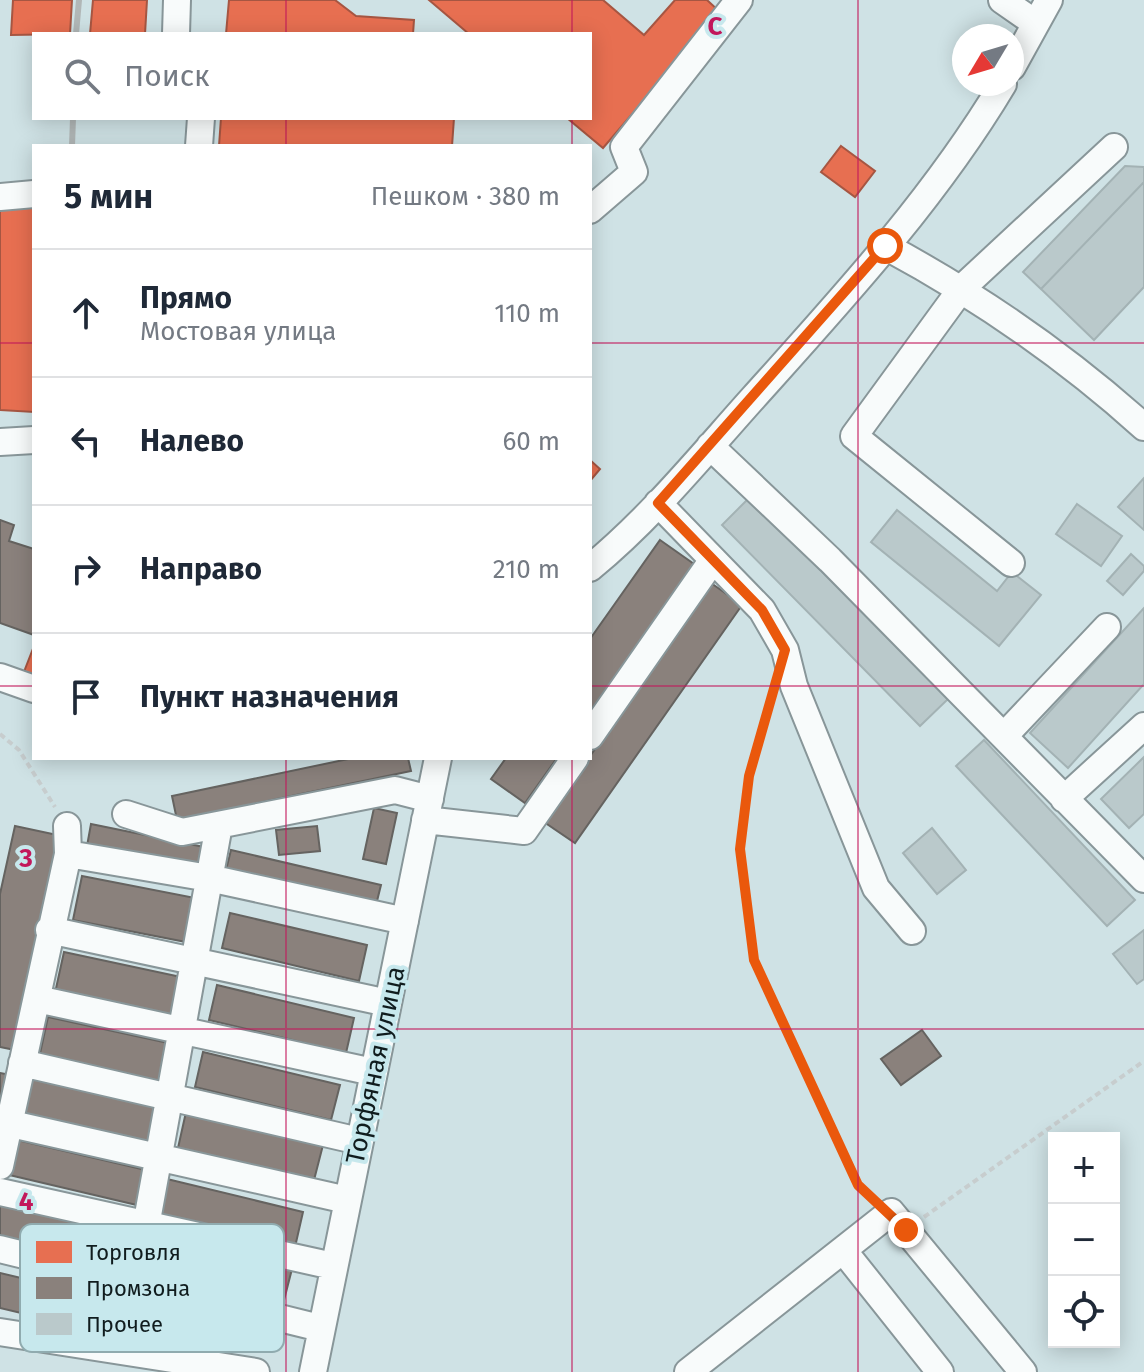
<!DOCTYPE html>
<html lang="ru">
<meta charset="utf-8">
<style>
body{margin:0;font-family:"Fira Sans",sans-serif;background:#f6f6f7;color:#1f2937}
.controls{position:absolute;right:24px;bottom:24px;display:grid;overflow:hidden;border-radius:0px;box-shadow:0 4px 20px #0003}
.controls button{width:72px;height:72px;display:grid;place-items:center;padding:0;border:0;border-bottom:2px solid #e0e1e3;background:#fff;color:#1f2937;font:40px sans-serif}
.compass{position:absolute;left:952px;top:24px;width:72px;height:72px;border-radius:50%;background:#fff;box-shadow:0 4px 20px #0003;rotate:232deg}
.stop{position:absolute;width:24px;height:24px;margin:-18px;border:6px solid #ea580c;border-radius:50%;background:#fff}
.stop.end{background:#ea580c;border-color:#fff;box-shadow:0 2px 8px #0008}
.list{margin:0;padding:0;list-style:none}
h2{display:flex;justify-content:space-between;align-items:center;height:104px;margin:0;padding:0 32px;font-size:34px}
h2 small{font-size:26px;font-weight:400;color:#747a83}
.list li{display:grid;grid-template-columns:52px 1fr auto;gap:24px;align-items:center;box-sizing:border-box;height:128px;padding:0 32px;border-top:2px solid #e0e1e3}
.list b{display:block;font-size:30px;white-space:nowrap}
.list p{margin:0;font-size:26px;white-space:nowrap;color:#747a83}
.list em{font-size:26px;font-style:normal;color:#747a83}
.icon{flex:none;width:44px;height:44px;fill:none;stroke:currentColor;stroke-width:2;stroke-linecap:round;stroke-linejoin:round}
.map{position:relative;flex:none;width:1144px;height:1372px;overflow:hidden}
.search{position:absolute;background:#fff;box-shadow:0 4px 20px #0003;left:32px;top:32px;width:560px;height:88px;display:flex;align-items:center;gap:20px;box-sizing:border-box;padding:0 28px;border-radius:0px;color:#747a83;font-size:30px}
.panel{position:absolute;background:#fff;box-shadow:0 4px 20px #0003;left:32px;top:144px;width:560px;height:616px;border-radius:0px}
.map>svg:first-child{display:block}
.shops{fill:#e76f51;stroke:#a65642;stroke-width:2}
.industry{fill:#8a817c;stroke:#656360;stroke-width:2}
.building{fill:#bac9cb;stroke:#a3b2b4;stroke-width:2}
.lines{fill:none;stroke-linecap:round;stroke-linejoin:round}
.minor-casing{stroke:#889699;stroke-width:30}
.path{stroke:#c7cdce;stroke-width:4;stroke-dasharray:6 4;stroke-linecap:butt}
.minor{stroke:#f8fbfb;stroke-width:26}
.rail{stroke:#b1b7b7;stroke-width:6}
.route{stroke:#ea580c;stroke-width:10}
.grid{fill:none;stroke:#c2185b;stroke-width:2;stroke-opacity:0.55}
.labels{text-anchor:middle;stroke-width:8;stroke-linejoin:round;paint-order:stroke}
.street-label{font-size:26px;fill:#101c1e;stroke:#c7e8ed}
.key{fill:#c7e8ed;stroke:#90abaf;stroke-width:2}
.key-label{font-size:22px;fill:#101c1e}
.grid-label{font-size:26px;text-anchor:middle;font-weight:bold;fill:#c2185b;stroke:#c7e8ed;stroke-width:8;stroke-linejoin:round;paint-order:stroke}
</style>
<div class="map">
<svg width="1144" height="1372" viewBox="0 0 1144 1372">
<rect width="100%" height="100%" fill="#cfe2e5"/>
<path class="shops" d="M13,0H72L70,34L11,35Z
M93,0H147L145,34H90Z
M229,0H335L356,16L414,20L413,34H226Z
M429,0H603L644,35L675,0H707L720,12L603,148L567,118H590V34H469Z
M221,118H454L452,146H219Z
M841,146L875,171L855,197L821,172Z
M0,206L34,207V412L0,410Z
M590,460L600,469L590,481Z
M34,646V682L22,677Z"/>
<path class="industry" d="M0,520L14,525L9,541L34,549V635L0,623Z
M660,540L694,564L590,712V639Z
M711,583L742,605L575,843L544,822Z
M353,758H408L411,771L177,820L172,796Z
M506,758H557L525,803L491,779Z
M374,808L397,813L386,864L363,859Z
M91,824L204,847L199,869L87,846Z
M15,826L62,836L15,1050L0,1047V894Z
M317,826L320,851L279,855L276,830Z
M231,850L381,885L375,909L225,874Z
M82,876L195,898L186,942L73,920Z
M230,913L367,945L359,981L222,948Z
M64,952L181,977L172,1018L55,993Z
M217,985L354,1018L346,1053L209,1020Z
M48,1017L168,1043L160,1084L39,1058Z
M922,1030L941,1056L901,1085L881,1059Z
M203,1052L340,1085L331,1120L195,1087Z
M0,1073L11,1075L0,1122Z
M32,1079L160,1106L152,1146L24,1119Z
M186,1112L323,1145L314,1180L178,1148Z
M13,1139L150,1171L141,1206L5,1174Z
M167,1179L303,1212L295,1247L159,1214Z
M0,1204L138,1232L129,1267L0,1237Z
M155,1236L292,1269L283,1304L146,1272Z
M0,1273L84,1293L76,1326L0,1308Z"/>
<path class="building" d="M1125,166L1144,167V182L1041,289L1023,272Z
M1144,182V287L1094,340L1041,289Z
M1144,478V530L1118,507Z
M749,498L948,699L920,726L722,525Z
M1077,504L1122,536L1101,566L1056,534Z
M897,510L997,591L1012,572L1041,595L999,646L871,542Z
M1131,554L1144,566V571L1123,595L1107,581Z
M1144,608V684L1068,768L1030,733Z
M984,740L1135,900L1107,926L956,766Z
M1144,757V814L1129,828L1101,799Z
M932,828L966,870L937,894L903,853Z
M1144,930V979L1137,984L1113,954Z"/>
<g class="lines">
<defs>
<path id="minor" d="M1002,0L1035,23
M176,34L177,0
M1012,67L1049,0
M199,146L201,118
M0,197L34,194
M590,210L634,172L624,147L739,0
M885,246C978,296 1065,356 1144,427
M0,442L34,440
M710,446L830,560L1144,879
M658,503L762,610L785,650L794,686L876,888L912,931
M1011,563L854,436L962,288L1114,147
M590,568C651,518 701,456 754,397C842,299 935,198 1003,84
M0,677L34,689
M590,736L712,561
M1004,736L1107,627
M1064,799L1144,726
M126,814L182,832L395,790L430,799
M425,820L524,831L575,758
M68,854L209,878L405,921
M49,930L388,1003
M37,999L373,1072
M22,1063L359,1141
M7,1123L347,1200
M0,1166L68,854L67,826
M0,1192L333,1266
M0,1249L320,1328
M843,1250L940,1372
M136,1281L219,825
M0,1332L256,1372
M313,1372L438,758
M688,1372L891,1212L1023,1372"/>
</defs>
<use href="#minor" class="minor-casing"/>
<path class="path" d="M772,694L749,776L740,849L754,960L858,1185L874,1198
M0,734L19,750L55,807
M924,1217L1144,1061"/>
<use href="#minor" class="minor"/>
<path class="rail" d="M76,34L79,0
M72,146L73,118"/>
</g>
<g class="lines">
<path class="route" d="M885,246L658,503L762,610L785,650L749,776L740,849L754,960L858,1185L906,1230"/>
</g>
<path class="grid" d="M286,0V34M572,0V34M858,0V1372M286,118V146M572,118V146M0,343H34M590,343H1144M0,686H34M590,686H1144M286,758V1372M572,758V1372M0,1029H1144"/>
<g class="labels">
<g class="street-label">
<text transform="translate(375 1065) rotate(-78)" y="9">Торфяная улица</text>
</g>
</g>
<rect x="20" y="1224" width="264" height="128" rx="12" class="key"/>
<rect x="36" y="1241" width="36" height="22" fill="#e76f51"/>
<rect x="36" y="1277" width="36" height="22" fill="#8a817c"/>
<rect x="36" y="1313" width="36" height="22" fill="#bac9cb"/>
<g class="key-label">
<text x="86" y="1260">Торговля</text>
<text x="86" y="1296">Промзона</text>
<text x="86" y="1332">Прочее</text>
</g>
<g class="grid-label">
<text x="715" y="35">C</text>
<text x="26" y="867">3</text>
<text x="26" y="1210">4</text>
</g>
</svg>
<div class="controls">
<button>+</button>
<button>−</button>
<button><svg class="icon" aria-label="locate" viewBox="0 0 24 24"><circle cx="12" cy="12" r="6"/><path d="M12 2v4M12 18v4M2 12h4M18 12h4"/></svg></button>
</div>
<svg class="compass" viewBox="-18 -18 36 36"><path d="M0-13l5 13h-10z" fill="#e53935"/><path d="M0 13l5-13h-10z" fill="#747a83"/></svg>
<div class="stop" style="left:885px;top:246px"></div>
<div class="stop end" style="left:906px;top:1230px"></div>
<div class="search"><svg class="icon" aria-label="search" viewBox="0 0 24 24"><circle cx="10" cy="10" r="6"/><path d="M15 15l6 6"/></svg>Поиск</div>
<section class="panel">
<h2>5 мин<small>Пешком · 380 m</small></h2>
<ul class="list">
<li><svg class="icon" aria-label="ahead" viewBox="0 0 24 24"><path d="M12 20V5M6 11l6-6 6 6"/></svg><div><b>Прямо</b><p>Мостовая улица</p></div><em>110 m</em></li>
<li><svg class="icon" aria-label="left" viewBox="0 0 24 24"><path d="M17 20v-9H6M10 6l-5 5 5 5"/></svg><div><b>Налево</b></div><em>60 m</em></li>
<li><svg class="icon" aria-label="right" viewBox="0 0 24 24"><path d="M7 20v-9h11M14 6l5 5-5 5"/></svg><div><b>Направо</b></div><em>210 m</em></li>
<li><svg class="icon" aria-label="arrive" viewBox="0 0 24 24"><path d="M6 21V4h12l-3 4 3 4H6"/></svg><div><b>Пункт назначения</b></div></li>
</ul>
</section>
</div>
